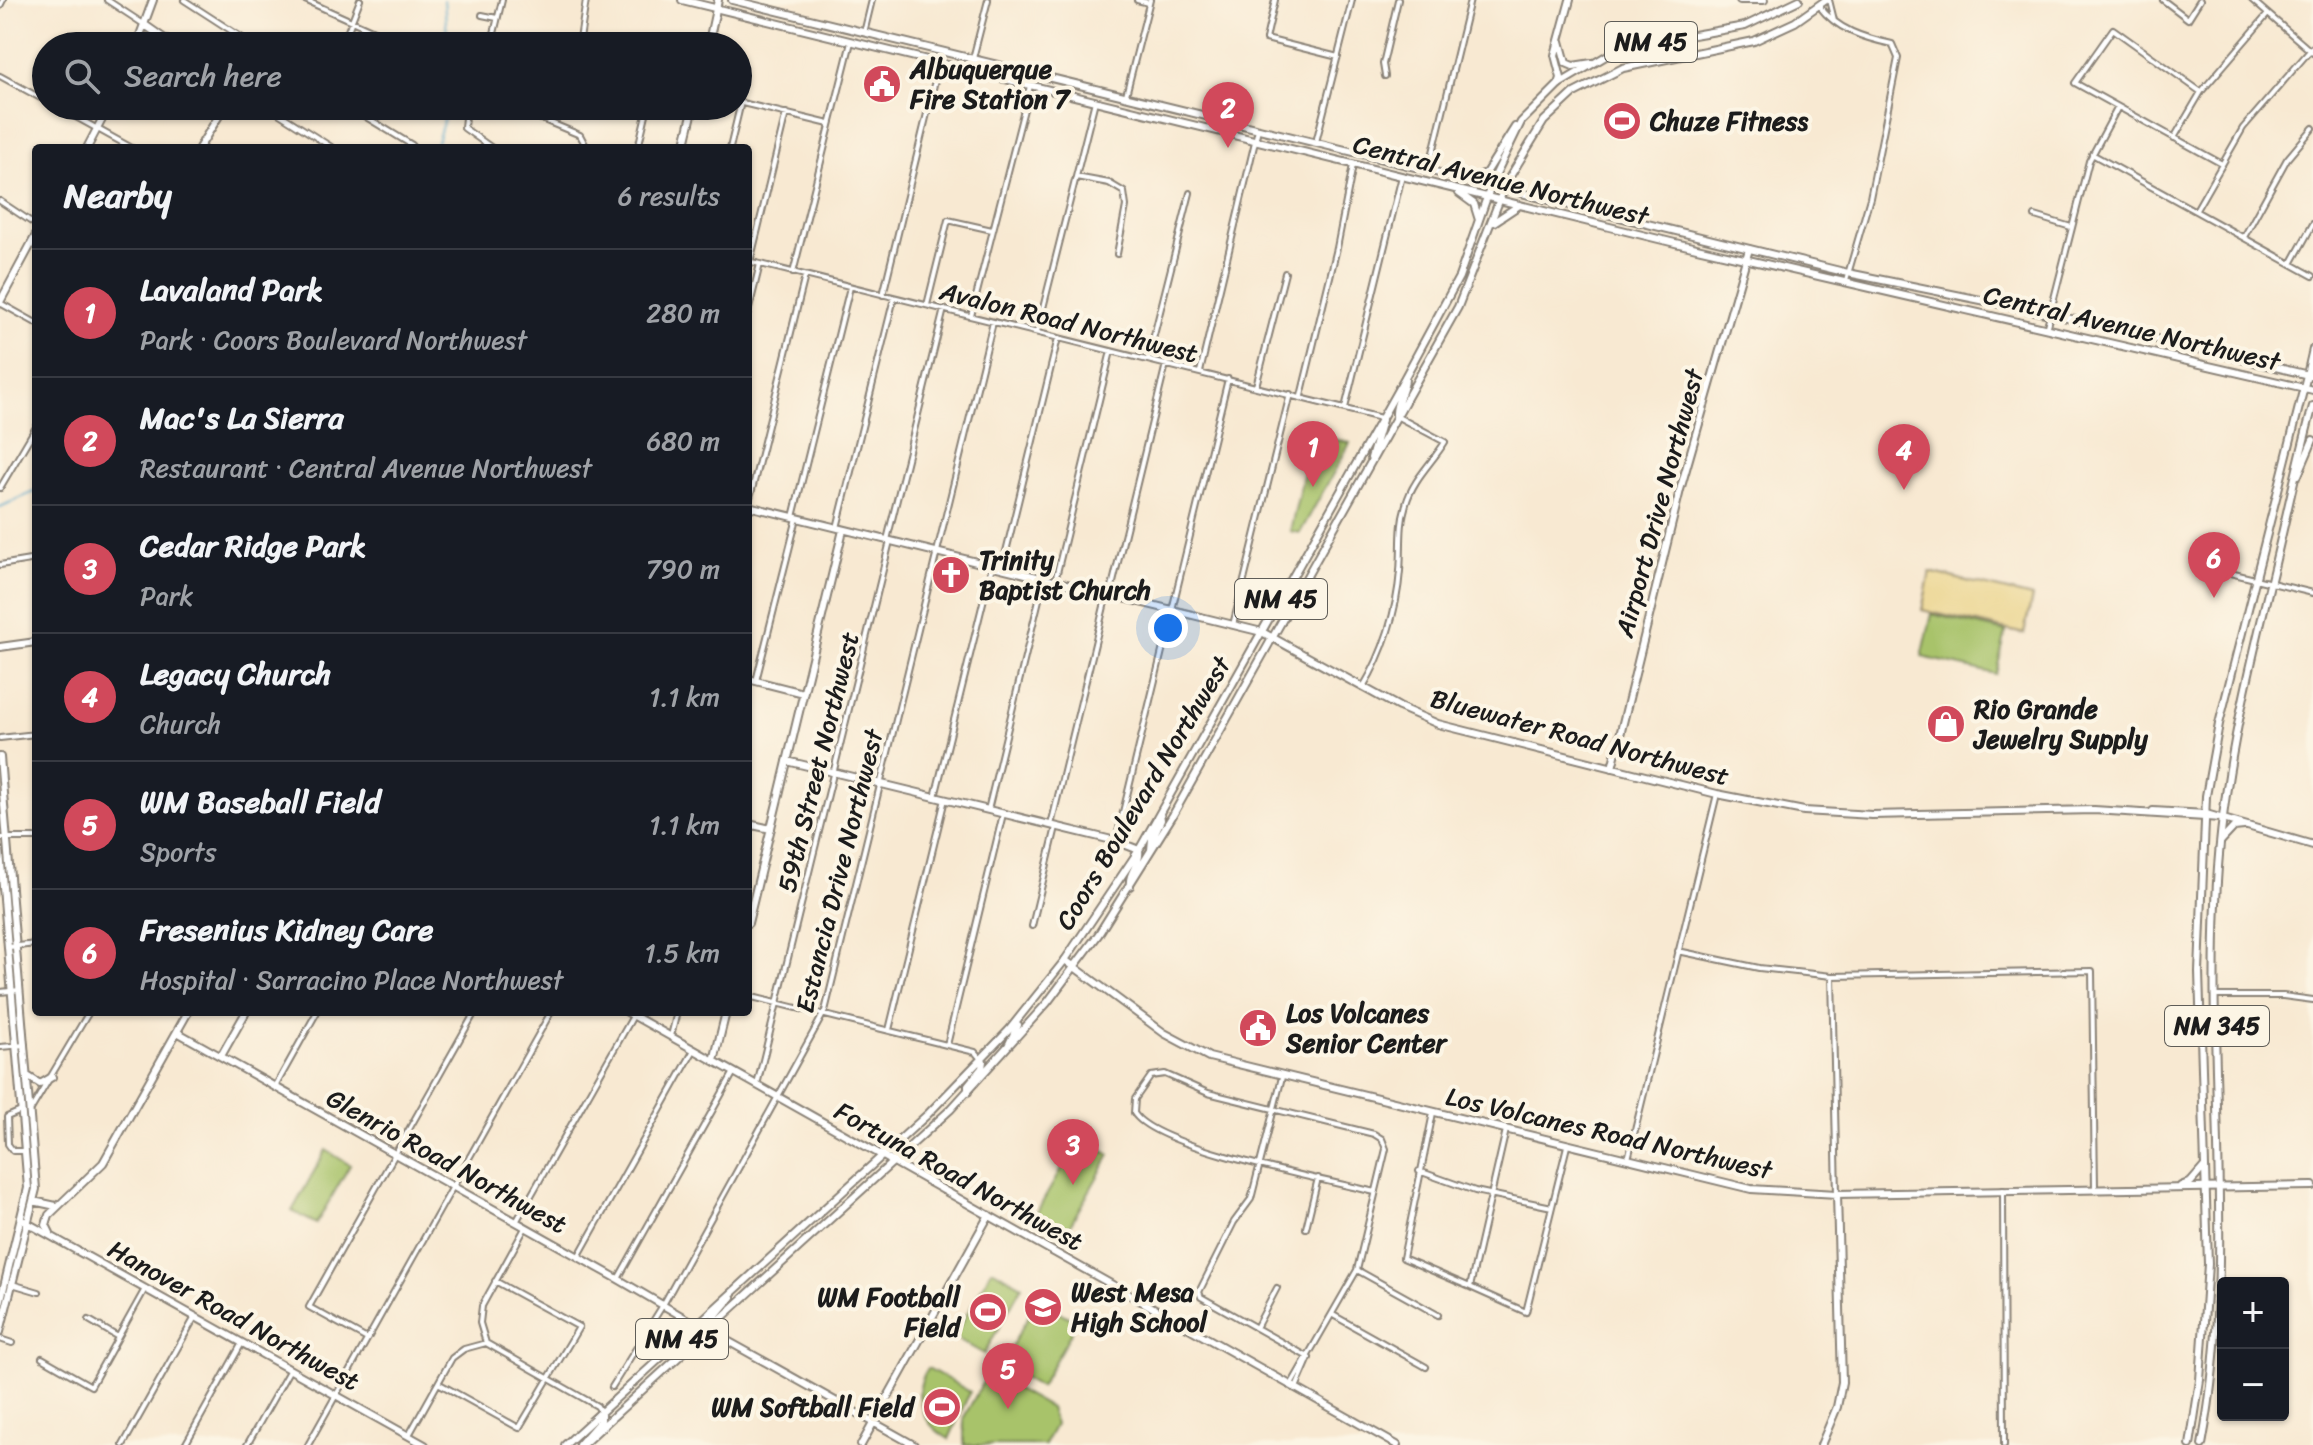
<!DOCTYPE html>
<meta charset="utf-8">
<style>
body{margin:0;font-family:Sriracha,sans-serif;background:#242831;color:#f1f3f6}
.controls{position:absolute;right:24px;bottom:24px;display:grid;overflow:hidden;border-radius:8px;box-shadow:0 2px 6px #0004}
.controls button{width:72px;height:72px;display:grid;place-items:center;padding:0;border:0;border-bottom:2px solid #363941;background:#171b24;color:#f1f3f6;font:40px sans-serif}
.you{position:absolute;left:1168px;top:628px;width:28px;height:28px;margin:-20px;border:6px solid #fff;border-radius:50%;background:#1a73e8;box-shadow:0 0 0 12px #1a73e833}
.badge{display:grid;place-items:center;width:52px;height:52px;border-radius:50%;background:#d1495b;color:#fff;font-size:26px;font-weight:700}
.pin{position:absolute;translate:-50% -66px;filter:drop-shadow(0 2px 4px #0008)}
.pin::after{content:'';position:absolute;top:42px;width:28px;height:24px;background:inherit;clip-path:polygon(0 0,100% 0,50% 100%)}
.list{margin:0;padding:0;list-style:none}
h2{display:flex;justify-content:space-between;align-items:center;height:104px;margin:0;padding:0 32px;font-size:34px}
h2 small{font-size:26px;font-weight:400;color:#9ea1a6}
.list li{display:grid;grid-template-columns:52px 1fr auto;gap:24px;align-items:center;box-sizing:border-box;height:128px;padding:0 32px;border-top:2px solid #363941}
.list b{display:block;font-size:30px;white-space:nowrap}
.list p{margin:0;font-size:26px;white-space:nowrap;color:#9ea1a6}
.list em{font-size:26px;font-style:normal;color:#9ea1a6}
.icon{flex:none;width:44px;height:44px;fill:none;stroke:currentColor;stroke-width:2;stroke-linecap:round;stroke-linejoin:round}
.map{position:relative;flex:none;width:2313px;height:1445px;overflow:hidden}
.search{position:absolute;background:#171b24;box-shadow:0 2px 6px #0004;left:32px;top:32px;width:720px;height:88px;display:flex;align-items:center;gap:20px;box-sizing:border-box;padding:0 28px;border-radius:44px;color:#9ea1a6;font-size:30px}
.panel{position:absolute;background:#171b24;box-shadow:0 2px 6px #0004;left:32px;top:144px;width:720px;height:872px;border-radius:8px}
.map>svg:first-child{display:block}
.green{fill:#a8c36a;stroke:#627043;stroke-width:2}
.sand{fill:#eeda9e;stroke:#857b5d;stroke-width:2}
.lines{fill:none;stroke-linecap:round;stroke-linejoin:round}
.stream{stroke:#4da5ca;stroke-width:2}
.street-casing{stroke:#8a8277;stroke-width:8}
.secondary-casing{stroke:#8a8277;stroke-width:10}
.primary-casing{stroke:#8a8277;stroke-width:10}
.street{stroke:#fff;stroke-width:4}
.secondary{stroke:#fff;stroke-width:6}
.primary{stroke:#fff;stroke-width:6}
.labels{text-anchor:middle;stroke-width:8;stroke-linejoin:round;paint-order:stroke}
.shield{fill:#fcf5e5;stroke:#5f5d58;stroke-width:2}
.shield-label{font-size:24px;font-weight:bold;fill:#1c1c1c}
.poi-label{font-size:26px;font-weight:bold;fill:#1c1c1c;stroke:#fcf5e5;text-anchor:start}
.street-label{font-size:26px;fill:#1c1c1c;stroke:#fcf5e5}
</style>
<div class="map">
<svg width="2313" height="1445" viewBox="0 0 2313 1445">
<rect width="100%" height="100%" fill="#fcf5e5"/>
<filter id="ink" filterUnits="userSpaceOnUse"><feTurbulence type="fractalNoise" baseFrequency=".0125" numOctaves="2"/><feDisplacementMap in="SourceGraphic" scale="16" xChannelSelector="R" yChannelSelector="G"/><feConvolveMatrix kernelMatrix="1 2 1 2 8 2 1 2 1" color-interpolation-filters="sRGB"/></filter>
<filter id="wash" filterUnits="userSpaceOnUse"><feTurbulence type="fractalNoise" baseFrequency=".006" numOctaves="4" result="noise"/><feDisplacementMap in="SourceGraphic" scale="32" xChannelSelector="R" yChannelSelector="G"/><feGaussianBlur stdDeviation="1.8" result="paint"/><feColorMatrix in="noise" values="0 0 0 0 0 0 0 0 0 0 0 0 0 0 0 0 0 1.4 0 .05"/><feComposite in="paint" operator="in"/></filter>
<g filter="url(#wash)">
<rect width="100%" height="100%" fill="#f8e9d2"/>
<path class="green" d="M1313,434L1350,443L1300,533L1290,531Z
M1932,614L2006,632L1996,674L1922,657Z
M1079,1138L1110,1155L1066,1232L1035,1215Z
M326,1150L350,1165L316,1224L292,1211Z
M992,1269L1022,1286L984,1354L954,1337Z
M1038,1300L1077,1322L1040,1387L1001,1364Z
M928,1368L970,1392L949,1439C922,1424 910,1395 928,1368Z
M988,1373L1050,1408L1055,1425L1044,1445H964V1417Z"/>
<path class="sand" d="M1930,572L2032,597L2024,634L1922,610Z"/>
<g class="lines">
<path class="stream" d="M444,0L448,46
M435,148L448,106
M0,507L36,491"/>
</g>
</g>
<g filter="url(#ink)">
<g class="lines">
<defs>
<path id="street" d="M107,0L145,25
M184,0L255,46
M305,0L407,46
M1137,0L1149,3
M1275,0L1266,39L1338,57
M1829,0L1834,20
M2163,0L2188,19L2200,0
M2252,0L2313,53
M0,6L3,0
M1819,6C1837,30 1864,38 1892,44L1898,58L1870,198L1846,281
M482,15L497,18
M864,33L872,0
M342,46L360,0
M491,46L502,0
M579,46L586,0
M970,70L988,0
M0,76L46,101
M1385,76L1383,64L1398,0
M2201,92L2113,29L2075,83L2222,164
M1126,95L1150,0
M738,102L829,124
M56,106L132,148
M267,106L333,148
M348,106L412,145
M466,106L464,128L492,148
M510,106L580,135L587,148
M2174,138L2201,92L2268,14
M1316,142L1352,0
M638,148L648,106
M730,148L741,102
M2092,154L2313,276
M1429,169L1470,0
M1076,177L1109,183L1124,192L1126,206L1117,254
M0,201L36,225
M2196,210L2243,128L2313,47
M2035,216L2071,227
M2244,237L2287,159L2313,128
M748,261L1381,418
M750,262L786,113
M2291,264L2313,224
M793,273L851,42
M883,295L939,64
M0,303L36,323
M927,305L948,220L992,230
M748,313L760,264
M971,316L1030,86
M2047,326L2089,161L2118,107
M1037,332L1095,101
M1148,359L1190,193
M1200,372L1258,129
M1256,386L1285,273
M1301,396L1337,248L1353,165
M1345,408L1402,176
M0,488L36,427
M748,506L805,276
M793,517L850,287
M837,528L894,298
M887,540L944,309
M0,565L36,559
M2201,566L2313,593
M1002,568L1058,338
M1055,581L1111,351
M1110,595L1166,364
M1233,625L1290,394
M756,681L797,518
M1363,687C1383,654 1397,611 1400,571C1402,548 1399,526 1406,504C1413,479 1432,463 1445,442L1396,416
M0,738L36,734
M935,797L992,566
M988,810L1044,579
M1051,825L1107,594
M0,838H36
M1116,841L1228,379
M1032,926L1056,827
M9,947L36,944
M1678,951L1759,968L1832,976L2092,971L2095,1188
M1832,976L1837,1194
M0,992L20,990
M748,996L975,1052L980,1058
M2216,996H2283L2313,1000
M889,1030L945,799
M671,1036L677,1012
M947,1045L1003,814
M0,1047L25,1045
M1282,1077L1251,1199L1234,1222L1199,1292L1201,1297L1308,1357
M757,1085L890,541
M275,1087L317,1012
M21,1111L7,1117L8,1144L13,1151H25
M29,1113L89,1012
M1433,1113L1403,1258L1470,1287L1506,1130
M1628,1159L1717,794
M1419,1171L1475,1191L1552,1207
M2003,1190L2004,1445
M516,1222L633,1016
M1306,1228L1318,1178
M578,1257L694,1050
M1357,1270L1438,1315
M618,1279L734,1072
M12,1284L39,1292
M1470,1287L1526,1312L1567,1146
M1333,1315L1426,1367
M89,1320L118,1337
M1256,1328L1277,1288
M0,1339L12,1343
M367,1339L309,1307L475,1012
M486,1343L597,1406L601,1412
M486,1343L480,1323L482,1306L525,1228
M42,1358L91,1386L145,1289
M438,1383L519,1428L579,1327L495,1281
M1291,1385L1357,1270L1386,1149L1382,1139L1374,1134L1208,1093L1165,1074L1151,1076L1135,1099L1134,1113C1155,1148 1330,1181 1375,1192
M612,1387L663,1305L825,1011L993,322
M1296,1388L1309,1358
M409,1435L452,1358L464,1349L486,1343
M123,1445L195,1317
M185,1445L242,1343
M247,1445L290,1369
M308,1445L551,1012"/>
<path id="secondary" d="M1740,0H1764
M145,25L175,46
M1560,41L1566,63L1573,66L1592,63
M136,46L153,0
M708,46L718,0
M1559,84L1561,78L1555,55L1570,0
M87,148L109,106
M199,148L225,106
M684,148L694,106
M0,302L36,235
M2307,375L2313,349
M748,506L1262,632L1399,707L1438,724L1717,794L1804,811L1872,815L2094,810L2221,818
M0,647L36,642
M748,679L803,693
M0,757L36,1189L0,1332
M787,761L1116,841L1139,850
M1612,768L1680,490L1749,249
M2153,811L2206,814L2313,845
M748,824L771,829
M2221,841L2234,827L2244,826
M0,851L28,1188L0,1303
M748,923L843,530
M1065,960L1164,1033L1209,1057L1751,1189L1837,1194L2313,1186
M627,1012L1397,1445
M177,1032L618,1279L690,1321L694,1327
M221,1056L246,1012
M714,1061L726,1012
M29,1077L40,1084L52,1077
M33,1201L56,1206
M22,1220L425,1445
M50,1233L46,1225L49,1215L103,1163L188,1012
M712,1328L717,1335L914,1445
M861,1445L989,1215
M1821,1445L1837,1407L1842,1382L1837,1194"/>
<path id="primary" d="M682,0L1675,243L2313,390
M732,0L1848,273L2050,314L2313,376
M1473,178L1486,173L1515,127
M1459,193L1474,204L1479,220
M1494,222L1518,206
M1396,415C1395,400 1406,391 1405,377
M1371,458L1382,420
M2298,475L2313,440
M1151,850L1152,839L1161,820L1160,813
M1130,886C1128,872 1141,864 1139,850
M1008,1046L1018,1025
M968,1092V1085L982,1068L983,1061
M2181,1186L2191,1182L2204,1167
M712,1327L714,1317L731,1297
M680,1354L693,1337L694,1327
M565,1445L928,1114L1009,1030L1065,960L1139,850L1405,377L1459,277L1493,180L1521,122L1559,84L1606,56L1642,44L1745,26L1799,0
M579,1445L601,1420V1412
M582,1445L951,1109L1047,1003L1098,935L1173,815L1458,307L1506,183L1544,121L1574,93L1623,68L1754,41L1795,22L1826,0
M2190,1445L2200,1380L2208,1264L2199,972L2206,796L2219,724L2307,375
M2202,1445C2236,1264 2208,1085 2216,903C2220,789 2245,687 2272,576C2286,520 2297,462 2313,406"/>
</defs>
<use href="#street" class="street-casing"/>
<use href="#secondary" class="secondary-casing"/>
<use href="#primary" class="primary-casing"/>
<use href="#street" class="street"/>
<use href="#secondary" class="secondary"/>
<use href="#primary" class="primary"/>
</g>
</g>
<defs>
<symbol id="civic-disc" viewBox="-11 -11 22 22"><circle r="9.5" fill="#d1495b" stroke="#fcf5e5"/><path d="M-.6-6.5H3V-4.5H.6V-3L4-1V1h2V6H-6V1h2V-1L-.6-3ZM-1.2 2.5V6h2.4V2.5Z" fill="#fff"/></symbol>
<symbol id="stadium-disc" viewBox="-11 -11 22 22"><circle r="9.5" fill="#d1495b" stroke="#fcf5e5"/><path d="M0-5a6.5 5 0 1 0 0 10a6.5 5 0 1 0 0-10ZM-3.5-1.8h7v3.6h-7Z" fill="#fff"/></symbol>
<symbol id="church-disc" viewBox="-11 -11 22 22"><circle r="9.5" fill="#d1495b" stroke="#fcf5e5"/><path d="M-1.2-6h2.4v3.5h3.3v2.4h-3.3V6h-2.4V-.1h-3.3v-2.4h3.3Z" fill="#fff"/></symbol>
<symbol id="shop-disc" viewBox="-11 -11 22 22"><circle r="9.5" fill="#d1495b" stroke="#fcf5e5"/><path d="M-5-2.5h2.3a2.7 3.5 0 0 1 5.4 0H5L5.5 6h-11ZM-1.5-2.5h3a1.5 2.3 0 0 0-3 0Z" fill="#fff"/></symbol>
<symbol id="school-disc" viewBox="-11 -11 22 22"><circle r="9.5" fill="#d1495b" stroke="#fcf5e5"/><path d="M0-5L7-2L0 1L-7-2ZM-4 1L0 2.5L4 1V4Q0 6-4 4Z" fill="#fff"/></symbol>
</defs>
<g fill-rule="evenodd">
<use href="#civic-disc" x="860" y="62" width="44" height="44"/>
<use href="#stadium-disc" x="1600" y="99" width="44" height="44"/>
<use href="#church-disc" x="929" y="553" width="44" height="44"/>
<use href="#shop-disc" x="1924" y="702" width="44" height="44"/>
<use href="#civic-disc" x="1236" y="1006" width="44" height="44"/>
<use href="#school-disc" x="1021" y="1285" width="44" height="44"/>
<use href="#stadium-disc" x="966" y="1290" width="44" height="44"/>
<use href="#stadium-disc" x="920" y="1385" width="44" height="44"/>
</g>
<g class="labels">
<g class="shield">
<rect x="1605" y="22" width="92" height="40" rx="6"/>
<rect x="1235" y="579" width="92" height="40" rx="6"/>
<rect x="2165" y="1006" width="104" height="40" rx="6"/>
<rect x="636" y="1319" width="92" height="40" rx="6"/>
</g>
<g class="shield-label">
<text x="1651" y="50">NM 45</text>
<text x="1281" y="607">NM 45</text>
<text x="2217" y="1034">NM 345</text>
<text x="682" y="1347">NM 45</text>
</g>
<g class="poi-label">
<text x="910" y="78">Albuquerque<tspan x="910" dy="30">Fire Station 7</tspan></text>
<text x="1650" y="130">Chuze Fitness</text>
<text x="979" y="569">Trinity<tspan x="979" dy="30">Baptist Church</tspan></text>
<text x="1974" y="718">Rio Grande<tspan x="1974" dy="30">Jewelry Supply</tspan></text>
<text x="1286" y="1022">Los Volcanes<tspan x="1286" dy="30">Senior Center</tspan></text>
<text x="1071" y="1301">West Mesa<tspan x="1071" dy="30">High School</tspan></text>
<text x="960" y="1306" text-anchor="end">WM Football<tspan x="960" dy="30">Field</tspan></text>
<text x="914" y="1416" text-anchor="end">WM Softball Field</text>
</g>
<g class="street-label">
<text transform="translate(1501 180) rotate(14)" y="9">Central Avenue Northwest</text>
<text transform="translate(1069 322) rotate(14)" y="9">Avalon Road Northwest</text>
<text transform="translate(2132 328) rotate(13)" y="9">Central Avenue Northwest</text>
<text transform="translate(1659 503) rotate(-75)" y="9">Airport Drive Northwest</text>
<text transform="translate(1580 737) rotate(15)" y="9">Bluewater Road Northwest</text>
<text transform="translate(818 762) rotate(-76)" y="9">59th Street Northwest</text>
<text transform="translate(1143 793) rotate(-59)" y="9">Coors Boulevard Northwest</text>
<text transform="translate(839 871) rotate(-76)" y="9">Estancia Drive Northwest</text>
<text transform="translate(1609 1133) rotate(13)" y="9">Los Volcanes Road Northwest</text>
<text transform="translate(447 1161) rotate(29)" y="9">Glenrio Road Northwest</text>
<text transform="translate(959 1176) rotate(29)" y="9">Fortuna Road Northwest</text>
<text transform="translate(234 1315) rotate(29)" y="9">Hanover Road Northwest</text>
</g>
</g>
</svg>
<div class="controls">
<button>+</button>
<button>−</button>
</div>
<div class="you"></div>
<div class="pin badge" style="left:1313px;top:487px">1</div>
<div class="pin badge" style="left:1228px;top:148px">2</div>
<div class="pin badge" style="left:1073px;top:1185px">3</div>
<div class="pin badge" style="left:1904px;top:490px">4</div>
<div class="pin badge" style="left:1008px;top:1409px">5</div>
<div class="pin badge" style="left:2214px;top:598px">6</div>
<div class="search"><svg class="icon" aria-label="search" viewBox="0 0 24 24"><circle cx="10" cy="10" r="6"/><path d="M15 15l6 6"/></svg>Search here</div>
<section class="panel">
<h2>Nearby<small>6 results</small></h2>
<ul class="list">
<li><span class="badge">1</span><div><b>Lavaland Park</b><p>Park · Coors Boulevard Northwest</p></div><em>280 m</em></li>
<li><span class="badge">2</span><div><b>Mac's La Sierra</b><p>Restaurant · Central Avenue Northwest</p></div><em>680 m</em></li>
<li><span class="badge">3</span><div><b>Cedar Ridge Park</b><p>Park</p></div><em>790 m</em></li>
<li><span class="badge">4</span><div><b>Legacy Church</b><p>Church</p></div><em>1.1 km</em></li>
<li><span class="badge">5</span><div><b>WM Baseball Field</b><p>Sports</p></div><em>1.1 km</em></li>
<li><span class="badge">6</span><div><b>Fresenius Kidney Care</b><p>Hospital · Sarracino Place Northwest</p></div><em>1.5 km</em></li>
</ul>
</section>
</div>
